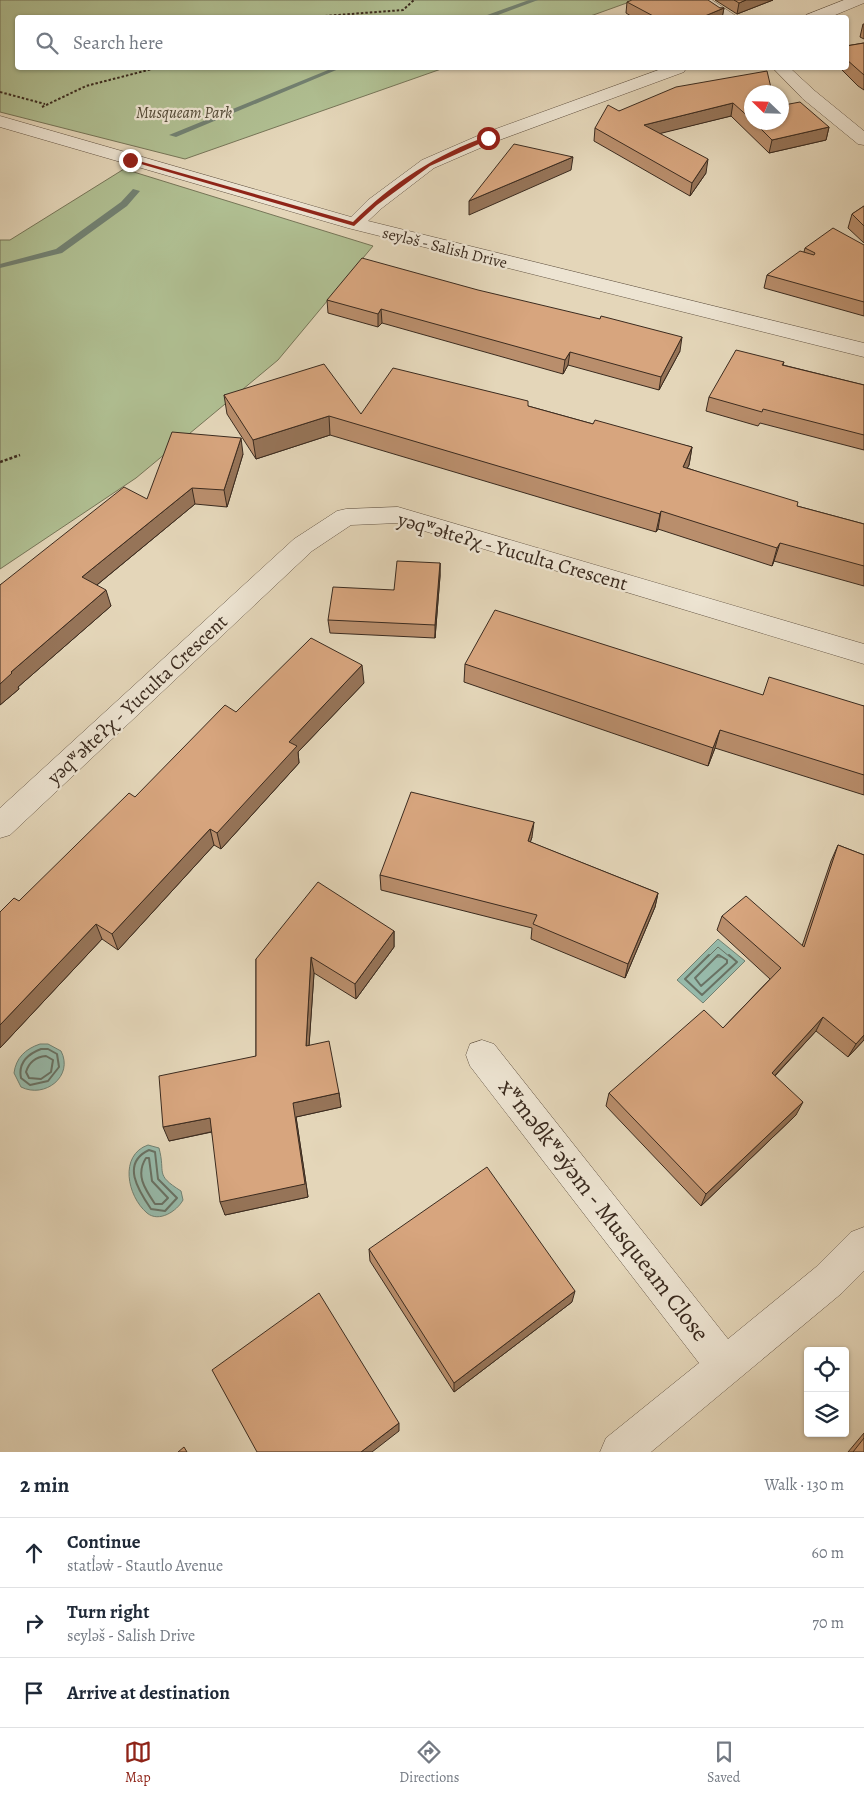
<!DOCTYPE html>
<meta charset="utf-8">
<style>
body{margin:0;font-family:Alegreya,serif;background:#f2f2f3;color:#1f2937}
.controls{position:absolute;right:15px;bottom:15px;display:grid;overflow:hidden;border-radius:5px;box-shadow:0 1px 4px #0004}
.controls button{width:45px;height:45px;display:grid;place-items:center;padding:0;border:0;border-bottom:1px solid #e0e1e3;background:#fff;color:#1f2937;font:25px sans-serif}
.compass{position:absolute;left:744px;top:85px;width:45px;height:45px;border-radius:50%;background:#fff;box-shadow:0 1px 4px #0004;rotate:293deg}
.stop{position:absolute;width:15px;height:15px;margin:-11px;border:4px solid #8f2418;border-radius:50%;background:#fff}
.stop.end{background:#8f2418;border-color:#fff;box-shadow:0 1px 5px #0008}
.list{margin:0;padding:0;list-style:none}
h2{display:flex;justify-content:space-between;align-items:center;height:65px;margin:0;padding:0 20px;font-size:21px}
h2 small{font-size:16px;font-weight:400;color:#747a83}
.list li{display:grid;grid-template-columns:32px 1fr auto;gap:15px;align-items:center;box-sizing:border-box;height:70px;padding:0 20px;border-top:1px solid #e0e1e3}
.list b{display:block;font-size:19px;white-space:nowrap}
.list p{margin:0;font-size:16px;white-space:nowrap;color:#747a83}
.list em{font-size:16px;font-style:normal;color:#747a83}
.icon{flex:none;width:28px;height:28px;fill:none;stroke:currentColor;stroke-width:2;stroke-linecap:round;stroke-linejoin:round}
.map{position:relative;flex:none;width:864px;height:1452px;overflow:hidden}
.search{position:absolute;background:#fff;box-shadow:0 1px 4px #0004;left:15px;right:15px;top:15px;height:55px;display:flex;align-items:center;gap:12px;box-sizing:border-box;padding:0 18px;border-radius:5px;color:#747a83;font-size:19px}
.sheet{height:275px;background:#fff}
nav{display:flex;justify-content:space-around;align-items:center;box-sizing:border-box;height:70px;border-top:1px solid #e0e1e3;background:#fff;font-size:14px;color:#747a83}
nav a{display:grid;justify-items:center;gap:2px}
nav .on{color:#8f2418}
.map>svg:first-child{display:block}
.green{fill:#b0bf92;stroke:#767558}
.water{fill:#97baaa;stroke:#728172}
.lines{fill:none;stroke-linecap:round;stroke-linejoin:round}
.shore-far1{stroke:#697264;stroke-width:1}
.shore{stroke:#697264;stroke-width:2}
.stream{fill:#728172;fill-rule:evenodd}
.minor-casing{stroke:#655646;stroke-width:1}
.path-far1{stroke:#3b2b1f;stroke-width:2;stroke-dasharray:2.5 2;stroke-linecap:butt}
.path{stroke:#3b2b1f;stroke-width:2.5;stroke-dasharray:3 2;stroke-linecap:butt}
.minor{fill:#ede4d2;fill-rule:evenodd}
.wall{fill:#b98e6c;stroke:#3b2b1f}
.shaded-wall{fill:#967458;stroke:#3b2b1f}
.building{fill:#d7a57e;stroke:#3b2b1f}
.route{fill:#8f2418}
.labels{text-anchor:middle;stroke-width:4.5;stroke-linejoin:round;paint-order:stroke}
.far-park-label{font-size:16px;font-style:italic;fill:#524936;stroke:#ede4d2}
.far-street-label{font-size:16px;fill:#3b2b1f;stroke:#ede4d2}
.street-label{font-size:20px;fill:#3b2b1f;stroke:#ede4d2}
.near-street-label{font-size:24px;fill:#3b2b1f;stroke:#ede4d2}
</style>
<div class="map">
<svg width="864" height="1452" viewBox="0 0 864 1452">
<rect width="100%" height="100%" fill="#e4d6b9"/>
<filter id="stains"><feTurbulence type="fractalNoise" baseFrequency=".004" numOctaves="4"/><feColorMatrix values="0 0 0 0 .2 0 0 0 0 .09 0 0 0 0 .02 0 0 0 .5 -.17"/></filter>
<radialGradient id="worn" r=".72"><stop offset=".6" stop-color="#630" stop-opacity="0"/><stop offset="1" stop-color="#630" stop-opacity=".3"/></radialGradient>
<path class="green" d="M0,0H635L585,18H18V68H444L185,159L0,112Z
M124,169L373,246L278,360L136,478L0,569V240H10Z"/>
<path class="water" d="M718,939L745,961L703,1003L677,980Z
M40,1044H48L61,1051C74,1076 45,1099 21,1087L14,1073C16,1058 25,1049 40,1044Z
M148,1145L159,1148C166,1174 154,1174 181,1191L183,1200C177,1211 159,1223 147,1213C127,1196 119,1155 148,1145Z"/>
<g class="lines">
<path class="shore-far1" d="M708,957L718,947L730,957
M716,957H721"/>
<path class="shore" d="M709,955L685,979L702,995L737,962L729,955
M718,955L695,978L701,986L727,963V960L719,955
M41,1049H48L57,1054L59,1067L48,1081L30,1085L21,1078C18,1063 28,1054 41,1049Z
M46,1056L53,1060L51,1072L41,1079L29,1078L26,1072C29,1062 35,1057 46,1056Z
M149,1150L155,1152L158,1179L177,1198L165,1211L151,1209C138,1190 121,1163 149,1150Z
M146,1158H149L152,1181L168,1198L162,1204H155C145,1189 135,1175 146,1158Z"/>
<path class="stream" d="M529,0H538L490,18H479Z
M333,68H341L176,137L169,135Z
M133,189L140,191L127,206L62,253L0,268V264L56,249L121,202Z"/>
<defs>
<path id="minor" d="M693,0H712L739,18H719Z
M844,0H864V3L828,18H804L806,15Z
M664,68H686L684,72L494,142L434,168L382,208L368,221L864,343V357L348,228L0,127V116L351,217L368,200L422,160L482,134Z
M773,68H790L815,91L864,131V145L858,144L803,99Z
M398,507L864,644V664L398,523L351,525L312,551L10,835L0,838V808L294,539L337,511L346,509Z
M482,1040L494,1044L728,1339L816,1267L851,1232L864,1227V1271L842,1293L651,1452H600L606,1438L699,1363L470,1066L466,1055L470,1044Z"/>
</defs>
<use href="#minor" class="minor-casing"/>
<path class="path-far1" d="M298,18L403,10L414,0
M0,92L45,104
M42,107L86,86L156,68"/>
<path class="path" d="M0,462L20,455"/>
<use href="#minor" class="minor"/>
</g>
<path class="wall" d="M715,0H773L737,14Z
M627,2L720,8H724L722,18H634L626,13Z
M863,24H864V39L860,37Z
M864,43V90L858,86L840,68H846V46Z
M752,92V122H782L784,105L829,127L826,140L769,153L731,116L660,133L706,173L690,196L594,141L595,128L619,111Z
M864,206V243L848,228L852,214Z
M864,245V316L764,288L767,275L804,252L805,248Z
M327,300L680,351L659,390L568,365L563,374L382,323L378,327L328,313Z
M784,362L783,365L864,385V450L760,423L758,426L706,411L709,397Z
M224,395L361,414L528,406L593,424L692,447L689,465L687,468L797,506L864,524V586L774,561L772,566L658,529L656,532L330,435L256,459L227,414Z
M243,454L227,507L195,504L97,585L111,606L18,687L19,689L0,705V585Z
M440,563V576L435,638L330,633L328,620L394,590Z
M465,664L864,706V795L715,748L708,766L464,682Z
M364,683L298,752L299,763L221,849L214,845L118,950L102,939L0,1048V912L19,901L135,797Z
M532,837L530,842L658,893L655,907L625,978L531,939L532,928L381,890L380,875Z
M838,845L864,855V1040L848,1057L816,1031L775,1076L796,1115L701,1206L606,1106L609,1093L723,1028L770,979L717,930L722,916L802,946L831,861Z
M394,931V947L356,999L314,973L309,1045L339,1093L341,1107L296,1117L308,1197L225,1215L212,1132L169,1141L256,1056V959Z
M369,1249L572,1302L454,1392L370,1261Z
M864,1433V1452H848Z"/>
<path class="shaded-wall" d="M746,0H773L737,14L739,3Z
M724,8L722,18H700Z
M733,103L731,116L642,138L644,125Z
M829,127L826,140L769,153L772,140Z
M573,157L571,170L469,215V201Z
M708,159L706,173L690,196L692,183Z
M381,309L382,323L378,327V314Z
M682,337L680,351L659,390L661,377Z
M570,352L568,365L563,374L565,360Z
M329,416L330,435L256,459L253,440Z
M241,438L243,454L227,507L224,490Z
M692,447L689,465L679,485L683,467Z
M192,488L195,504L87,593L82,577Z
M661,511L658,529L656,532L660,514Z
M780,543L774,561L772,566L777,548Z
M440,563V576L435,638V625Z
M106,590L111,606L18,687L19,689L0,705V684L11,672Z
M362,665L364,683L298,752L299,763L221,849L217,833L289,742Z
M720,730L715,748L708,766L713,748Z
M534,822L532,837L526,856L528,841Z
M210,829L214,845L118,950L112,934Z
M658,893L655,907L625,978L628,964Z
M96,924L102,939L0,1048V1025Z
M394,931V947L356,999L355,984Z
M311,957L314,973L308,1061L306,1046Z
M823,1017L816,1031L765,1086L772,1073Z
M864,1035V1040L848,1057L856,1044Z
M339,1093L341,1107L296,1117L308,1197L225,1215L220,1202L293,1103Z
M803,1102L796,1115L701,1206L706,1194Z
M210,1118L215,1131L169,1141L163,1127Z
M575,1291L572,1302L454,1392V1383Z
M399,1423V1431L372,1452H361Z"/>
<path class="building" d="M632,0H708L720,8H724L700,18H657L627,2Z
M734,0H746L739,3Z
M864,43V75L846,59V46Z
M767,71L772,92H752V120L733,103L644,125L708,159L692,183L595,128L608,105L619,111L676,87Z
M800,102L829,127L772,140L754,122H782V103L784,105Z
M514,144L573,157L469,201Z
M864,206V226L852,214Z
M833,228L864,245V302L767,275L800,251L814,255L815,253L805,248Z
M362,258L478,290L600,319L601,316L682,337L661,377L570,352L565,360L381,309L378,314L327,300Z
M736,350L784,362L782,365L864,385V435L763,409L762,412L709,397Z
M324,364L361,414L393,368L528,401V406L593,424L595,420L692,447L683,467L798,502L797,506L864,524V566L780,543L777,548L661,511L660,514L329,416L253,440L224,395Z
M172,432L241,438L224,490L192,488L82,577L106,590L11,672L12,673L0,684V585L124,487L147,499Z
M397,561L440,563L435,625L328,620L333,587L394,590Z
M495,610L763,695L769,677L864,706V775L720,730L713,748L465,664Z
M311,638L362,665L289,742L297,746L217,833L210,829L112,934L96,924L0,1025V912L14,898L19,901L129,793L135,797L225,705L236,712Z
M411,792L534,822L528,841L658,893L628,964L533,924L537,915L380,875Z
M838,845L864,855V1035L856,1044L823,1017L772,1073L803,1102L706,1194L609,1093L704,1010L723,1028L781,968L722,916L746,896L804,947Z
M318,882L394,931L355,984L311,957L306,1046L329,1041L339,1093L293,1103L305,1184L220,1202L210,1118L163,1127L159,1076L256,1056V959Z
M487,1167L575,1291L454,1383L369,1249Z
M319,1293L399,1423L361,1452H257L212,1370Z
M864,1438V1452H853Z
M184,1447L187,1452H178Z"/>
<path class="route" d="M488,136L490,139L430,166L377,205L354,226L127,160L132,159L353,222C391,184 437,154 488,136Z"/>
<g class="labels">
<g class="far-park-label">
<text x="184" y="118">Musqueam Park</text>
</g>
<g class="far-street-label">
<text transform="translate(445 247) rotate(14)" y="6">seyləš - Salish Drive</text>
</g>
<g class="street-label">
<text transform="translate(513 551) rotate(16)" y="7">yəqʷəɬteʔχ - Yuculta Crescent</text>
<text transform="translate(137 699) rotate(-43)" y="7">yəqʷəɬteʔχ - Yuculta Crescent</text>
</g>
<g class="near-street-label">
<text transform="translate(604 1210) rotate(52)" y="8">xʷməθkʷəy̓əm - Musqueam Close</text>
</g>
</g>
<rect width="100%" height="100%" filter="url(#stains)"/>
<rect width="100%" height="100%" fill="url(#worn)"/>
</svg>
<div class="controls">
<button><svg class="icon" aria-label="locate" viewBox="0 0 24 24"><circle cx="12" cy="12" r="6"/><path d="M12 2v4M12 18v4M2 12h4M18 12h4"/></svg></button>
<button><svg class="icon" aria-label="layers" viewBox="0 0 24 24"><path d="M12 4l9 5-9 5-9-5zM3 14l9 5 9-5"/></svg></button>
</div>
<svg class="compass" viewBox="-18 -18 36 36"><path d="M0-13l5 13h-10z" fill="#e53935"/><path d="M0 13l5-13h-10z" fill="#747a83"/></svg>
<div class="stop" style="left:488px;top:138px"></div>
<div class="stop end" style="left:130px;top:160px"></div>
<div class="search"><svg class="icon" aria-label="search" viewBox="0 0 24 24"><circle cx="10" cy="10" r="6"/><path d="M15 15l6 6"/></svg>Search here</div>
</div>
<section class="sheet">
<h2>2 min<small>Walk · 130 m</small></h2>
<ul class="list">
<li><svg class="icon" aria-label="ahead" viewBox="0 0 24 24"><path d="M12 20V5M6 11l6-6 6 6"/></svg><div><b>Continue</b><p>statl̓əw̓ - Stautlo Avenue</p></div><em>60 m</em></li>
<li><svg class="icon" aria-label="right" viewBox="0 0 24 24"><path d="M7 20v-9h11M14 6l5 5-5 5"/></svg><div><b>Turn right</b><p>seyləš - Salish Drive</p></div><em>70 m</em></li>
<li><svg class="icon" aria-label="arrive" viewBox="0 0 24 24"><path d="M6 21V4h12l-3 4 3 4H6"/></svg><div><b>Arrive at destination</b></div></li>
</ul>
</section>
<nav>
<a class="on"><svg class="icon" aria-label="map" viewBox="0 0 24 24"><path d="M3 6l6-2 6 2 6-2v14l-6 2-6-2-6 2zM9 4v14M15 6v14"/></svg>Map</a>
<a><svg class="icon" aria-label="directions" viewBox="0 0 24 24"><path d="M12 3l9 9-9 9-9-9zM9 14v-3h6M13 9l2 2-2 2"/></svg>Directions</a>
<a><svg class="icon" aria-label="saved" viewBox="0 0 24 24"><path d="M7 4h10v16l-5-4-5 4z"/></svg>Saved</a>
</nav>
